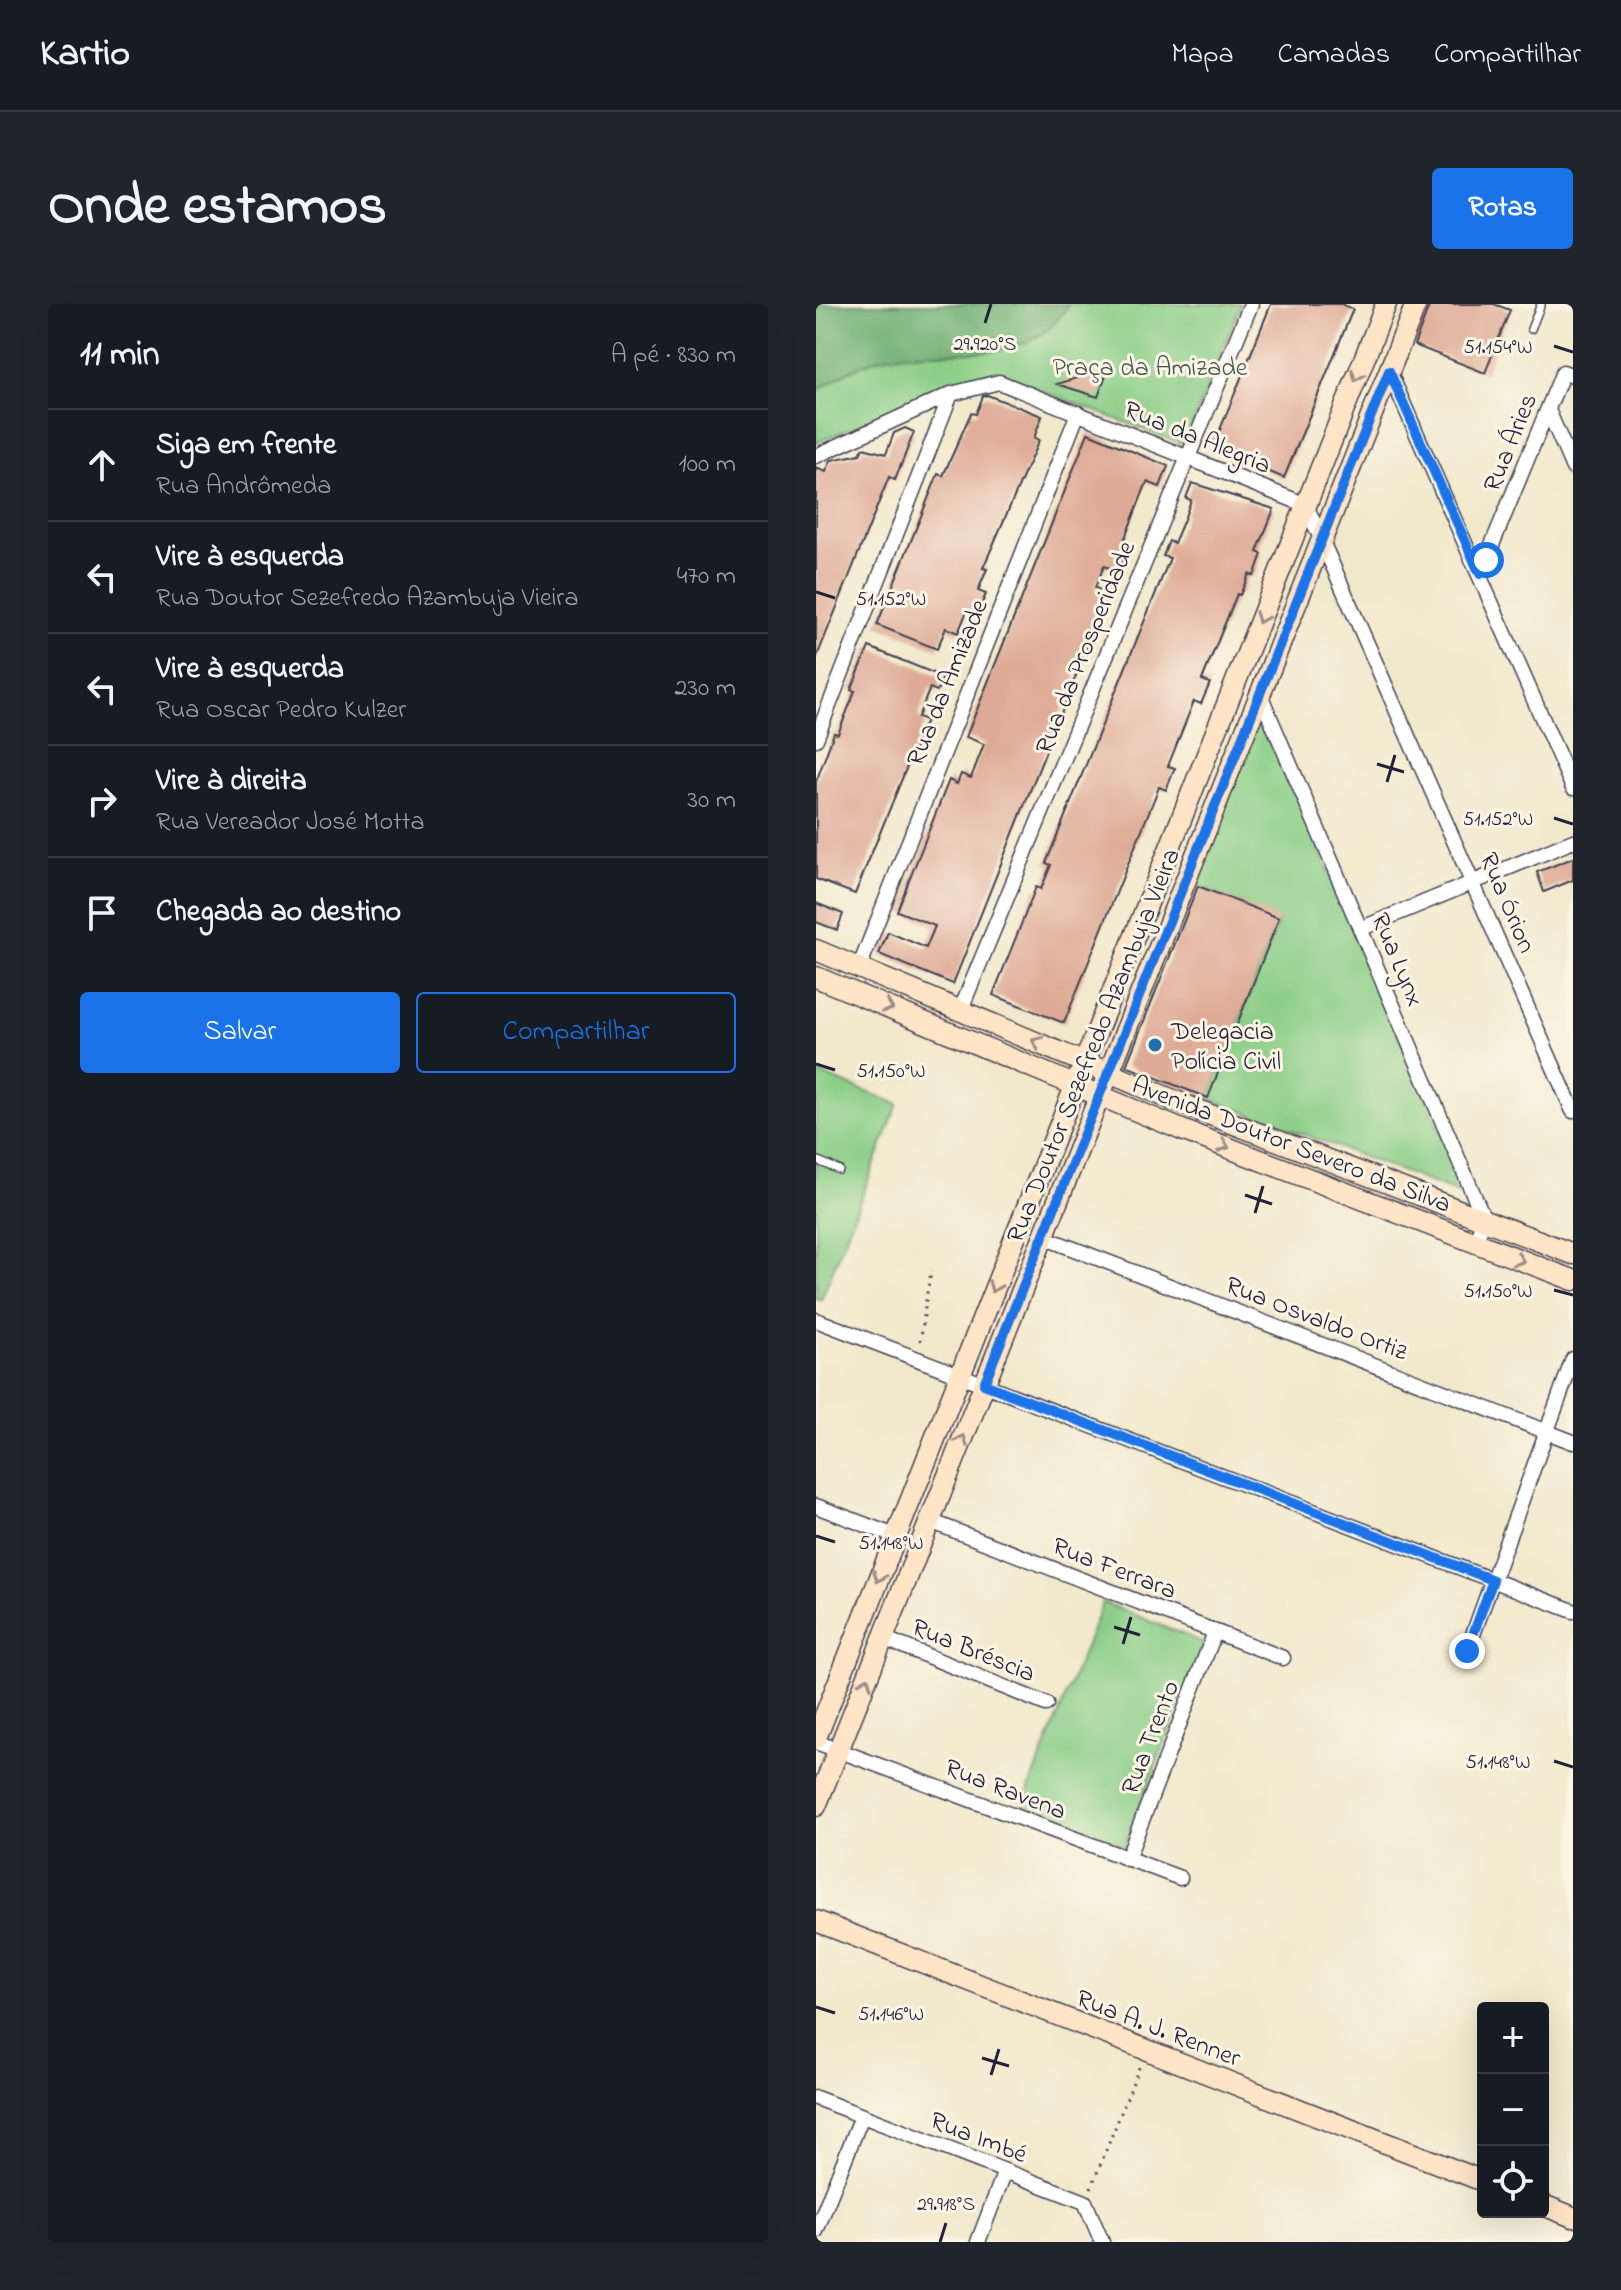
<!DOCTYPE html>
<html lang="pt">
<meta charset="utf-8">
<style>
body{margin:0;font-family:"Indie Flower",sans-serif;background:#20242c;color:#f1f3f6}
.controls{position:absolute;right:24px;bottom:24px;display:grid;overflow:hidden;border-radius:8px;box-shadow:0 8px 32px #0002}
.controls button{width:72px;height:72px;display:grid;place-items:center;padding:0;border:0;border-bottom:2px solid #363941;background:#171b24;color:#f1f3f6;font:40px sans-serif}
.stop{position:absolute;width:24px;height:24px;margin:-18px;border:6px solid #1a73e8;border-radius:50%;background:#fff}
.stop.end{background:#1a73e8;border-color:#fff;box-shadow:0 2px 8px #0008}
.list{margin:0;padding:0;list-style:none}
h2{display:flex;justify-content:space-between;align-items:center;height:104px;margin:0;padding:0 32px;font-size:34px}
h2 small{font-size:26px;font-weight:400;color:#9ea1a6}
.list li{display:grid;grid-template-columns:52px 1fr auto;gap:24px;align-items:center;box-sizing:border-box;height:112px;padding:0 32px;border-top:2px solid #363941}
.list b{display:block;font-size:30px;white-space:nowrap}
.list p{margin:0;font-size:26px;white-space:nowrap;color:#9ea1a6}
.list em{font-size:26px;font-style:normal;color:#9ea1a6}
.actions{display:flex;gap:16px;padding:24px 32px}
.actions a{flex:1;padding:18px 0;border:2px solid #1a73e8;border-radius:8px;text-align:center;font-size:28px;color:#1a73e8}
.actions .main{background:#1a73e8;color:#fff}
.icon{flex:none;width:44px;height:44px;fill:none;stroke:currentColor;stroke-width:2;stroke-linecap:round;stroke-linejoin:round}
.map{position:relative;flex:none;width:757px;height:1938px;overflow:hidden;border-radius:8px}
header{display:flex;align-items:center;gap:48px;box-sizing:border-box;height:112px;padding:0 40px;background:#171b24;border-bottom:2px solid #363941}
header strong{font-size:38px}
nav{display:flex;gap:44px;margin-inline-start:auto;font-size:28px}
.intro{display:flex;align-items:center;justify-content:space-between;box-sizing:border-box;height:192px;padding:0 48px}
h1{margin:0;font-size:56px}
.button{padding:20px 36px;border-radius:8px;background:#1a73e8;color:#fff;font-size:28px;font-weight:700}
main{display:flex;gap:48px;padding:0 48px}
aside{flex:1;background:#171b24;border-radius:8px;box-shadow:0 8px 32px #0002}
.map>svg:first-child{display:block}
.green{fill:#89cd86;stroke:#567860;stroke-width:2}
.forest{fill:#6eb073;stroke:#486957;stroke-width:2}
.building{fill:#deaa95}
.lines{fill:none;stroke-linecap:round;stroke-linejoin:round}
.lane-casing{stroke:#414051;stroke-width:10}
.street-casing{stroke:#414051;stroke-width:17}
.secondary-casing{stroke:#414051;stroke-width:23}
.path{stroke:#414051;stroke-width:3;stroke-dasharray:2 6;stroke-linecap:butt}
.lane{stroke:#fff;stroke-width:7}
.street{stroke:#fff;stroke-width:14}
.secondary{stroke:#ffe4c6;stroke-width:20}
.oneway{stroke:#9c8d87}
.route{stroke:#1a73e8;stroke-width:10}
.ticks{fill:none;stroke:#22223b;stroke-width:3}
.poi-dot{fill:#1f6fb2;stroke:#fcf5e5;stroke-width:3}
.labels{text-anchor:middle;stroke-width:6;stroke-linejoin:round;paint-order:stroke}
.park-label{font-size:26px;fill:#415552;stroke:#fcf5e5}
.street-label{font-size:26px;fill:#22223b;stroke:#fcf5e5}
.poi-label{font-size:26px;fill:#22223b;stroke:#fcf5e5;text-anchor:start}
.ticks-label{font-size:20px;text-anchor:middle;fill:#22223b;stroke:#fcf5e5;stroke-width:6;stroke-linejoin:round;paint-order:stroke}
</style>
<header>
<strong>Kartio</strong>
<nav><a>Mapa</a><a>Camadas</a><a>Compartilhar</a></nav>
</header>
<div class="intro"><h1>Onde estamos</h1><a class="button">Rotas</a></div>
<main>
<aside>
<h2>11 min<small>A pé · 830 m</small></h2>
<ul class="list">
<li><svg class="icon" aria-label="ahead" viewBox="0 0 24 24"><path d="M12 20V5M6 11l6-6 6 6"/></svg><div><b>Siga em frente</b><p>Rua Andrômeda</p></div><em>100 m</em></li>
<li><svg class="icon" aria-label="left" viewBox="0 0 24 24"><path d="M17 20v-9H6M10 6l-5 5 5 5"/></svg><div><b>Vire à esquerda</b><p>Rua Doutor Sezefredo Azambuja Vieira</p></div><em>470 m</em></li>
<li><svg class="icon" aria-label="left" viewBox="0 0 24 24"><path d="M17 20v-9H6M10 6l-5 5 5 5"/></svg><div><b>Vire à esquerda</b><p>Rua Oscar Pedro Kulzer</p></div><em>230 m</em></li>
<li><svg class="icon" aria-label="right" viewBox="0 0 24 24"><path d="M7 20v-9h11M14 6l5 5-5 5"/></svg><div><b>Vire à direita</b><p>Rua Vereador José Motta</p></div><em>30 m</em></li>
<li><svg class="icon" aria-label="arrive" viewBox="0 0 24 24"><path d="M6 21V4h12l-3 4 3 4H6"/></svg><div><b>Chegada ao destino</b></div></li>
</ul>
<div class="actions"><a class="main">Salvar</a><a>Compartilhar</a></div>
</aside>
<div class="map">
<svg width="757" height="1938" viewBox="0 0 757 1938">
<rect width="100%" height="100%" fill="#fcf5e5"/>
<filter id="ink" filterUnits="userSpaceOnUse"><feTurbulence type="fractalNoise" baseFrequency=".0125" numOctaves="2"/><feDisplacementMap in="SourceGraphic" scale="16" xChannelSelector="R" yChannelSelector="G"/><feConvolveMatrix kernelMatrix="1 2 1 2 8 2 1 2 1" color-interpolation-filters="sRGB"/></filter>
<filter id="wash" filterUnits="userSpaceOnUse"><feTurbulence type="fractalNoise" baseFrequency=".006" numOctaves="4" result="noise"/><feDisplacementMap in="SourceGraphic" scale="32" xChannelSelector="R" yChannelSelector="G"/><feGaussianBlur stdDeviation="1.8" result="paint"/><feColorMatrix in="noise" values="0 0 0 0 0 0 0 0 0 0 0 0 0 0 0 0 0 1.4 0 .05"/><feComposite in="paint" operator="in"/></filter>
<g filter="url(#wash)">
<rect width="100%" height="100%" fill="#f2e8cc"/>
<path class="green" d="M252,0H425L369,141L176,68L158,72L0,139V88C20,73 54,54 78,51C138,43 218,64 252,0Z
M445,409L653,893L392,794L463,615L379,581Z
M0,768L82,800L5,996L0,994Z
M287,1298L388,1339L308,1542L205,1505Z"/>
<path class="forest" d="M0,0H252C218,64 138,43 78,51C54,54 20,73 0,87Z"/>
<g id="blocks">
<path class="building" d="M455,0H525L537,5L468,174L432,159L434,152L399,138Z
M614,0H678L694,6L669,69L598,41Z
M292,65L282,93L241,80Z
M171,91L226,112L218,134L223,136L167,264L171,265L162,287L170,290L161,311L151,307L142,329L130,324L121,345L61,321L122,170L127,172L155,109L160,110L167,92Z
M89,124L98,128L79,176L73,173L0,355V164L10,168L15,156L44,150L47,144L70,150L78,129Z
M272,129L352,162L344,183L331,178L305,244L311,246L302,267L288,262L279,284L293,289L137,680L63,650L72,628L110,644L119,622L81,607L133,476L141,480L145,470L155,474L168,440L150,433Z
M376,179L458,205L441,248L446,250L438,272L433,270L424,291L421,290L386,376L394,379L385,400L378,397L352,462L359,464L350,486L343,483L248,719L177,691L220,583L225,585L235,561L230,559L354,254L347,252L353,237L358,239L367,218L375,196L370,194Z
M53,343L127,373L121,387L114,384L102,413L110,416L39,590L0,575V478L18,429L22,430L39,387L35,386Z
M757,554V576L728,588L721,568Z
M382,582L463,614L392,794L310,762Z
M0,599L27,610L21,626L0,618Z"/>
</g>
</g>
<g filter="url(#ink)">
<use href="#blocks" fill-opacity="0" stroke="#414051" stroke-width="2"/>
<g class="lines">
<defs>
<path id="lane" d="M715,25L725,0
M0,856L23,866"/>
<path id="street" d="M573,67L757,484
M732,106L757,164
M0,152L135,90L183,78L490,201L757,807
M664,270L747,68L757,72
M444,390L668,915L659,939
M0,435L135,90
M544,625L757,537
M43,664L262,109
M145,705L435,0
M227,933L757,1138
M0,1016L757,1307
M0,1202L79,1232
M114,1217L467,1354
M67,1334L230,1400
M651,1347L757,1055
M0,1438L364,1574
M311,1555L399,1328
M0,1794L269,1898L286,1938
M0,1927L46,1812
M162,1938L189,1867"/>
<path id="secondary" d="M0,646L374,803L757,950
M0,673L366,826L757,976
M0,1434L570,0
M0,1502L600,0
M0,1617L667,1877
M727,1901L757,1913"/>
</defs>
<use href="#lane" class="lane-casing"/>
<use href="#street" class="street-casing"/>
<use href="#secondary" class="secondary-casing"/>
<path class="path" d="M104,1037C109,1013 109,990 116,966
M275,1884L324,1761"/>
<use href="#lane" class="lane"/>
<use href="#street" class="street"/>
<use href="#secondary" class="secondary"/>
</g>
<defs><path id="oneway-chevron" d="M-2-3.5L2.5 0L-2 3.5" fill="none" stroke-width="1.6" stroke-linecap="round" stroke-linejoin="round" transform="scale(2)"/></defs>
<g class="oneway">
<use href="#oneway-chevron" transform="translate(541 72) rotate(112)"/>
<use href="#oneway-chevron" transform="translate(445 314) rotate(112)"/>
<use href="#oneway-chevron" transform="translate(72 703) rotate(22)"/>
<use href="#oneway-chevron" transform="translate(221 738) rotate(-156)"/>
<use href="#oneway-chevron" transform="translate(408 842) rotate(21)"/>
<use href="#oneway-chevron" transform="translate(703 956) rotate(21)"/>
<use href="#oneway-chevron" transform="translate(178 983) rotate(112)"/>
<use href="#oneway-chevron" transform="translate(146 1136) rotate(-68)"/>
<use href="#oneway-chevron" transform="translate(63 1273) rotate(111)"/>
<use href="#oneway-chevron" transform="translate(50 1378) rotate(-68)"/>
</g>
</g>
<g class="lines" filter="url(#ink)">
<path class="route" d="M651,1347L677,1276L168,1080L573,67L664,270L670,256"/>
</g>
<path class="ticks" d="M169,19L175,0M738,42L757,48M0,288L19,294M561,460L588,468M571,478L579,451M738,514L757,520M0,760L19,766M429,891L456,900M439,909L447,882M738,986L757,991M0,1232L19,1238M298,1323L324,1331M307,1340L315,1313M738,1457L757,1463M0,1703L19,1709M166,1754L193,1762M175,1771L183,1745M124,1938L130,1919"/>
<circle class="poi-dot" cx="339" cy="741" r="8"/>
<g class="labels">
<g class="park-label">
<text x="334" y="71">Praça da Amizade</text>
</g>
<g class="street-label">
<text transform="translate(382 132) rotate(22)" y="9">Rua da Alegria</text>
<text transform="translate(693 138) rotate(-68)" y="9">Rua Áries</text>
<text transform="translate(268 343) rotate(-68)" y="9">Rua da Prosperidade</text>
<text transform="translate(130 378) rotate(-68)" y="9">Rua da Amizade</text>
<text transform="translate(693 598) rotate(67)" y="9">Rua Órion</text>
<text transform="translate(583 655) rotate(67)" y="9">Rua Lynx</text>
<text transform="translate(276 741) rotate(-68)" y="9">Rua Doutor Sezefredo Azambuja Vieira</text>
<text transform="translate(476 839) rotate(21)" y="9">Avenida Doutor Severo da Silva</text>
<text transform="translate(501 1013) rotate(21)" y="9">Rua Osvaldo Ortiz</text>
<text transform="translate(299 1263) rotate(21)" y="9">Rua Ferrara</text>
<text transform="translate(158 1345) rotate(22)" y="9">Rua Bréscia</text>
<text transform="translate(333 1433) rotate(-69)" y="9">Rua Trento</text>
<text transform="translate(190 1484) rotate(21)" y="9">Rua Ravena</text>
<text transform="translate(343 1723) rotate(21)" y="9">Rua A. J. Renner</text>
<text transform="translate(163 1832) rotate(21)" y="9">Rua Imbé</text>
</g>
<g class="poi-label">
<text x="355" y="735">Delegacia<tspan x="355" dy="30">Polícia Civil</tspan></text>
</g>
</g>
<g class="ticks-label">
<text x="169" y="46">29.920°S</text>
<text x="682" y="49">51.154°W</text>
<text x="75" y="301">51.152°W</text>
<text x="682" y="521">51.152°W</text>
<text x="75" y="773">51.150°W</text>
<text x="682" y="993">51.150°W</text>
<text x="75" y="1245">51.148°W</text>
<text x="682" y="1464">51.148°W</text>
<text x="75" y="1716">51.146°W</text>
<text x="130" y="1906">29.918°S</text>
</g>
</svg>
<div class="controls">
<button>+</button>
<button>−</button>
<button><svg class="icon" aria-label="locate" viewBox="0 0 24 24"><circle cx="12" cy="12" r="6"/><path d="M12 2v4M12 18v4M2 12h4M18 12h4"/></svg></button>
</div>
<div class="stop" style="left:670px;top:256px"></div>
<div class="stop end" style="left:651px;top:1347px"></div>
</div>
</main>
